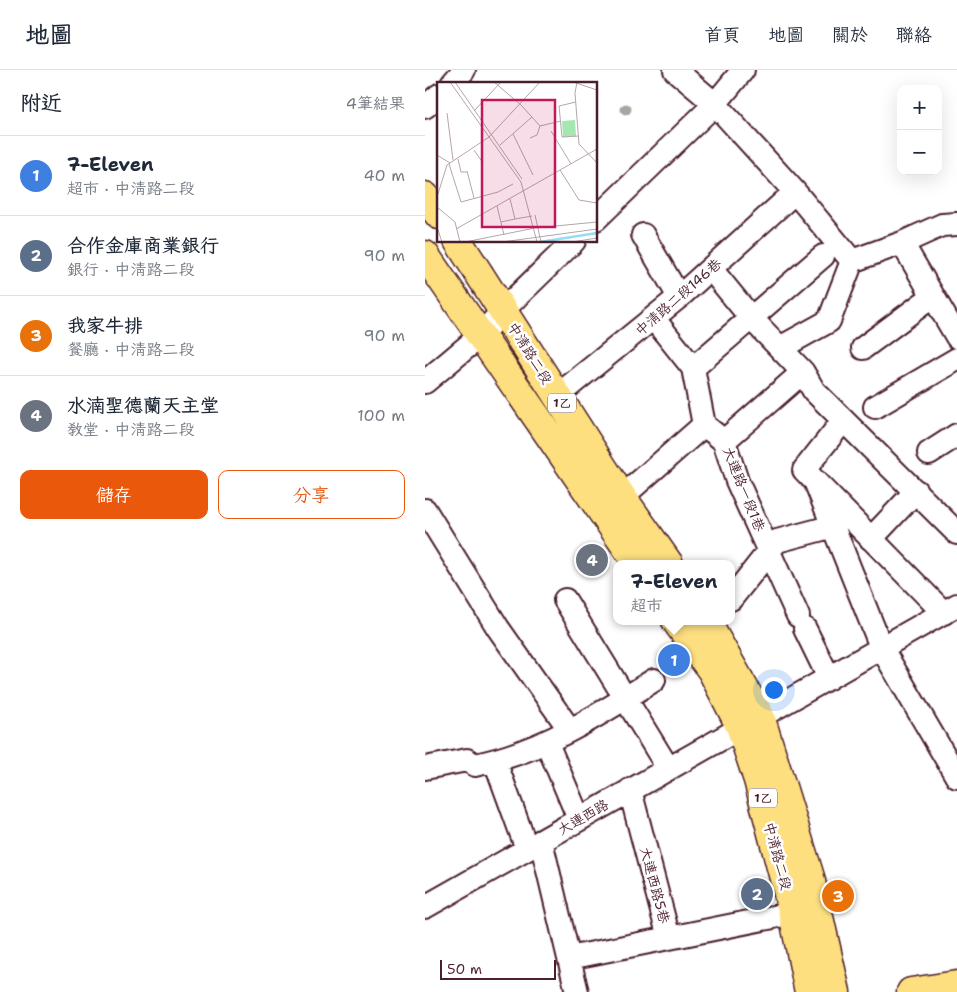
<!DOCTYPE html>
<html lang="zh-TW">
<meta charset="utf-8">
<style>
body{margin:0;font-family:"Shantell Sans","LXGW WenKai TC",sans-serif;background:#f6f6f7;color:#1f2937}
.controls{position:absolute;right:15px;top:15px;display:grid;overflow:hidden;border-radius:10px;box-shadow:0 5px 20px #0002}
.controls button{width:45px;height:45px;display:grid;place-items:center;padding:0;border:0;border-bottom:1px solid #e0e1e3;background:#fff;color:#1f2937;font:25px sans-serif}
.scale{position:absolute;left:15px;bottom:12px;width:116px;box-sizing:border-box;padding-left:5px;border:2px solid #4a1f2b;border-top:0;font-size:14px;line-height:18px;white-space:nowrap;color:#4a1f2b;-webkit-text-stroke:4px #fff;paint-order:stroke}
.you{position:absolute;left:348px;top:619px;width:18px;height:18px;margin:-12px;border:4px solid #fff;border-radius:50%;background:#1a73e8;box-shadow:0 0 0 8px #1a73e833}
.badge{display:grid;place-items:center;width:32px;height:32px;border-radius:50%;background:#ea580c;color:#fff;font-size:16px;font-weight:700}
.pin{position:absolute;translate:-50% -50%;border:2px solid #fff;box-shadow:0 1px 5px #0006}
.popup{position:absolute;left:188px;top:490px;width:122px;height:65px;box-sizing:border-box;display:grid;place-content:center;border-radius:10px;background:#fff;filter:drop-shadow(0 1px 4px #0005);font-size:16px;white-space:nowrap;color:#747a83}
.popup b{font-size:19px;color:#1f2937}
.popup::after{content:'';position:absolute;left:50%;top:100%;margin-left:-10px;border:10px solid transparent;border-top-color:#fff}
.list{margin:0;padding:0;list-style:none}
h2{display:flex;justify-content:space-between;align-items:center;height:65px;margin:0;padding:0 20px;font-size:21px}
h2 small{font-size:16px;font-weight:400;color:#747a83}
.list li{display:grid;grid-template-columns:32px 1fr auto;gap:15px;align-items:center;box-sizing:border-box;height:80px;padding:0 20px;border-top:1px solid #e0e1e3}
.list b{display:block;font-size:19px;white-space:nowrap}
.list p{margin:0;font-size:16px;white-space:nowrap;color:#747a83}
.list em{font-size:16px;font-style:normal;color:#747a83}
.actions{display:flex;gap:10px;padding:15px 20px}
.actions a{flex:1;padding:11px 0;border:1px solid #ea580c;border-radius:10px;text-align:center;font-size:18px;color:#ea580c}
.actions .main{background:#ea580c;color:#fff}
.map{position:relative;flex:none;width:532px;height:922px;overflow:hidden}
header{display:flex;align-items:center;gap:30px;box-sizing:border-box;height:70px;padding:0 25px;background:#fff;border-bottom:1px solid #e0e1e3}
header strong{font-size:24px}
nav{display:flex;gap:28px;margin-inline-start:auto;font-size:18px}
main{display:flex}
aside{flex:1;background:#fff}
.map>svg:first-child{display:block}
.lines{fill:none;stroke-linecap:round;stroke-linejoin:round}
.minor-casing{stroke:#4a1f2b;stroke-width:26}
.major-casing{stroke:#4a1f2b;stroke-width:31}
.minor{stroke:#fff;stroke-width:22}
.major{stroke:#fddf80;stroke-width:28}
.tree{fill:#aaa5a0}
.labels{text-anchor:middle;stroke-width:5;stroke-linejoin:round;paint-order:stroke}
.shield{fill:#fff;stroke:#80626b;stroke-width:1}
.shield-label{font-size:12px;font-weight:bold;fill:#4a1f2b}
.street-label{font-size:14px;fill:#4a1f2b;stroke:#fff}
.inset-river{fill:none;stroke:#96dcf8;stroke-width:2.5}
.inset-road{fill:none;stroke:#b7a5aa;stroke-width:1}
.view{fill:#c2185b;fill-opacity:0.15;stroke:#c2185b;stroke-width:2.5}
.inset-edge{fill:none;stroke:#4a1f2b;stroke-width:2.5}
</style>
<header>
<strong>地圖</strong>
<nav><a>首頁</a><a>地圖</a><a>關於</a><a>聯絡</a></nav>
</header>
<main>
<aside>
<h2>附近<small>4筆結果</small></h2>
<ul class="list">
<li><span class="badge" style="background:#3f7fe0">1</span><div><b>7-Eleven</b><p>超市 · 中清路二段</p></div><em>40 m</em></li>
<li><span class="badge" style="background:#5c6f8a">2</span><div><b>合作金庫商業銀行</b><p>銀行 · 中清路二段</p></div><em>90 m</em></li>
<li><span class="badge" style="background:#e8710a">3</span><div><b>我家牛排</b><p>餐廳 · 中清路二段</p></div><em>90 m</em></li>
<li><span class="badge" style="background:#6b7280">4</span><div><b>水湳聖德蘭天主堂</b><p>教堂 · 中清路二段</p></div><em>100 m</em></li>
</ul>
<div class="actions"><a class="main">儲存</a><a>分享</a></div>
</aside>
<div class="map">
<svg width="532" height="922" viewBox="0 0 532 922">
<rect width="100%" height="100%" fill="#fff"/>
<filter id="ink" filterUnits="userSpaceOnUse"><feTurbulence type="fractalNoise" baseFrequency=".02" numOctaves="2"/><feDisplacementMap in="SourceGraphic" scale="10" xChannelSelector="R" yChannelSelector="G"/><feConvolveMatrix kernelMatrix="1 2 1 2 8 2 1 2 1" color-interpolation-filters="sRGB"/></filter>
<g filter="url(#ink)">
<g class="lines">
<defs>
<path id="minor" d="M250,0L290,34L370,122L427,191
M27,14L39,0
M0,37L14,25
M171,149L290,34L318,0
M218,165L254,227
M477,173L532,267
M286,199L326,248L378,302L389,321L532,463
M229,249L268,298L279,355L299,371L312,411L373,546
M355,278L404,251L427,191L477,173L517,155L532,154
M438,278L508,226
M268,298L398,186
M0,312L55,266L78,240L149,171
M132,326L254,227L370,122
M450,337L532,289
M418,351L379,400L519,543
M299,371L378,302
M504,383L532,365
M390,411L456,577L532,707
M197,427L279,355
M0,440L73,558L145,660
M446,469L491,421
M306,529L352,471L409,456
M140,530L243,698
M380,559L404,608
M122,673L154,749
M70,691L102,779
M0,698L42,690L50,695C116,682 173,646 229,610
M116,771L152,922
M0,837L532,535
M244,868L368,843
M144,888L244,868L205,720"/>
<path id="major" d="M0,126L14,145
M33,171L197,427L244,494
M0,185L213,494
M251,551L287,601L315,656L333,710L368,843L384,922
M281,551L335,646L385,807L411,922
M486,922L532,915"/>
</defs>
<use href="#minor" class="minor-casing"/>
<use href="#major" class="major-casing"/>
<use href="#minor" class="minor"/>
<use href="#major" class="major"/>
</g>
<circle class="tree" cx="201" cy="39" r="5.5"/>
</g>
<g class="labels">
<g class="shield">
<rect x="123" y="323.5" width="28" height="19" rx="4"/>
<rect x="324" y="718.5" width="28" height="19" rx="4"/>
</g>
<g class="shield-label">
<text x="137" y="337">1乙</text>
<text x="338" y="732">1乙</text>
</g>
<g class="street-label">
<text transform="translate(253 227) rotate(-41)" y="5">中清路二段146巷</text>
<text transform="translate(105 283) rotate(58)" y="5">中清路二段</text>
<text transform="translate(319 419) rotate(68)" y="5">大連路一段1巷</text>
<text transform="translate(158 747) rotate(-30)" y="5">大連西路</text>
<text transform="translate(353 786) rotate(75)" y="5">中清路二段</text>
<text transform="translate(230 815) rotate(75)" y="5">大連西路5巷</text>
</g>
</g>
<g transform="translate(12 12)">
<rect width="160" height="160" fill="#fff"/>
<path d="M138,38L139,54L126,55L125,39Z" fill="#a4e7b1"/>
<path class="inset-river" d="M103,160L160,151"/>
<path class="inset-road" d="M13,0L84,100L100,160M18,0L85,97M57,0L84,23L103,44M136,0L160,8M140,0L138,11L142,62L160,81M139,20L122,24L125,55L142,54M37,29L64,0M10,31L16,78M114,49L134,82M76,52L96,93M93,56L100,53L103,44L124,39M63,63L95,35M37,68L46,81M0,73L13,81M21,77L24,90H30M12,82L24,120L61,110L76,102M123,88L142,118L160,121M30,89L37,116M0,115L10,83L52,55L103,0M60,124L67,153M0,125L18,140L23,160M98,133L104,160M78,137L95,134M64,140L78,137L73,117M0,145L5,160M19,147L160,67M28,160L98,146L160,140M65,160L160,147M135,160L160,156"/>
<path class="view" d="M45,18H118V145H45Z"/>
<rect width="160" height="160" class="inset-edge"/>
</g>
</svg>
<div class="controls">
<button>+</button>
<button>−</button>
</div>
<div class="scale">50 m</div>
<div class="you"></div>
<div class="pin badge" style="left:249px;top:590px;background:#3f7fe0">1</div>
<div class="popup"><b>7-Eleven</b>超市</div>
<div class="pin badge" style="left:332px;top:824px;background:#5c6f8a">2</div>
<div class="pin badge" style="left:413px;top:826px;background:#e8710a">3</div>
<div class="pin badge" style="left:167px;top:490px;background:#6b7280">4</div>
</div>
</main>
